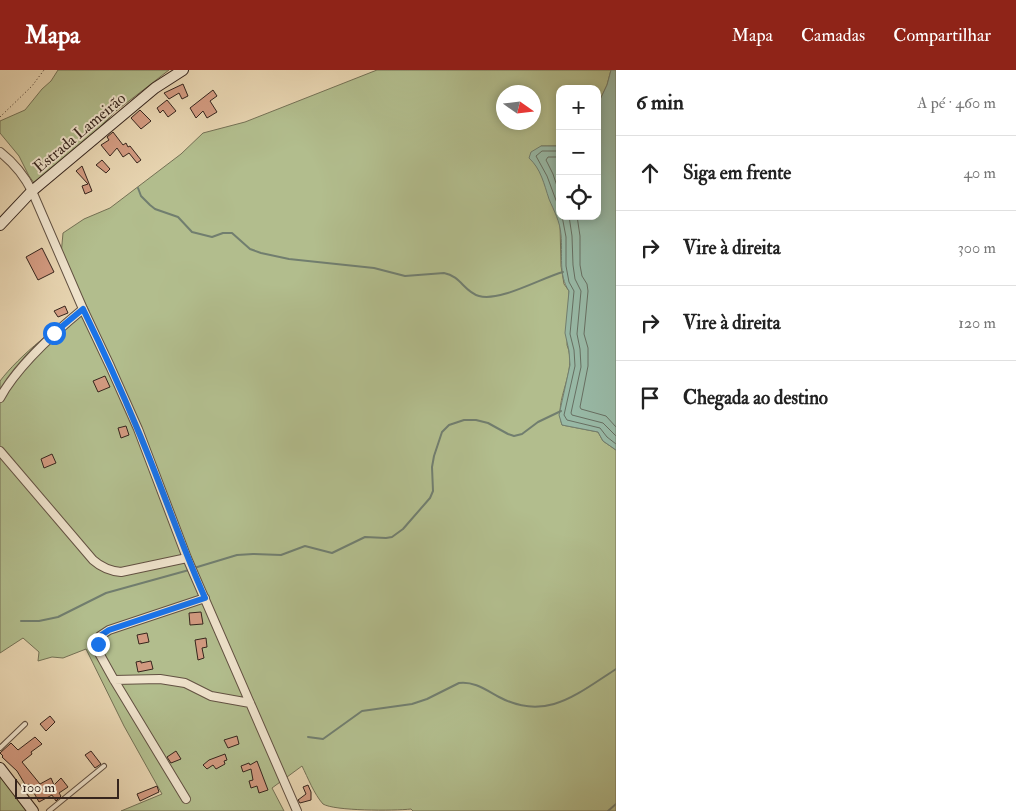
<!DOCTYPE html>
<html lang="pt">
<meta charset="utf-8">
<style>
body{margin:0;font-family:"IM FELL Double Pica",serif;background:#f6f6f6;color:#222}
.controls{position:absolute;right:15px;top:15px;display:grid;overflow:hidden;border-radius:10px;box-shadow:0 2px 8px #0003}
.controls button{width:45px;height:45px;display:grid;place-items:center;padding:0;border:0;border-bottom:1px solid #e0e0e0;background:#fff;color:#222;font:25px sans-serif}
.compass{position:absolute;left:496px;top:15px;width:45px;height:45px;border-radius:50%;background:#fff;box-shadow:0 2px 8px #0003;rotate:104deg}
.scale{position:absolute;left:15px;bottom:12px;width:104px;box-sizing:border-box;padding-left:5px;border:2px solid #36251d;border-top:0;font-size:14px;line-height:18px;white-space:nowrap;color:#36251d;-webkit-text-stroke:4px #efe3cc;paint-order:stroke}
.stop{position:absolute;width:15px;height:15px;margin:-11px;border:4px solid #1a73e8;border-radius:50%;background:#fff}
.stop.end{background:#1a73e8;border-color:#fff;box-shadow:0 1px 5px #0008}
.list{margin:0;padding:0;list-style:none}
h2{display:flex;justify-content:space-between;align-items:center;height:65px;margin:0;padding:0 20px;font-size:21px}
h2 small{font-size:16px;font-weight:400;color:#767676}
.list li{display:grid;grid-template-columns:32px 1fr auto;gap:15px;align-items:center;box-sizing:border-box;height:75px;padding:0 20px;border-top:1px solid #e0e0e0}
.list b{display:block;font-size:19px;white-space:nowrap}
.list em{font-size:16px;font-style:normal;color:#767676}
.icon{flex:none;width:28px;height:28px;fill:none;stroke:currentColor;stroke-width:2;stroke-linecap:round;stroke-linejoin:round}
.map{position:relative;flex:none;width:616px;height:741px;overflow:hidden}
header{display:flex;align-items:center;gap:30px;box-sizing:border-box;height:70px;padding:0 25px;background:#8f2418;color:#fff}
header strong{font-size:24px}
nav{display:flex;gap:28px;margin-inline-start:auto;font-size:18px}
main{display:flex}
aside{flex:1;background:#fff}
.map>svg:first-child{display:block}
.green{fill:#b2bd8d;stroke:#747155;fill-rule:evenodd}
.water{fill:#98b9a6;stroke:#717e6f}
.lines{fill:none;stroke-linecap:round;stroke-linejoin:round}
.shore{stroke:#676f62;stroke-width:1}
.stream{stroke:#717e6f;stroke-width:2}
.building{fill:#d29a80;stroke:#36251d}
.lane-casing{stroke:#625142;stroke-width:6}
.street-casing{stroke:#625142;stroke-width:10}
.secondary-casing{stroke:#36251d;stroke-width:12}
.path{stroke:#36251d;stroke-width:1;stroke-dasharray:1 2.5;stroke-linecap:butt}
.lane{stroke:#efe3cc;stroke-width:4}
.street{stroke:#efe3cc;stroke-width:8}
.secondary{stroke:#efe3cc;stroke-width:10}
.route{stroke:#1a73e8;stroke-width:6}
.labels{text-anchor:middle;stroke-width:4;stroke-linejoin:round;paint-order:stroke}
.street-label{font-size:16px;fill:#36251d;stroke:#efe3cc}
</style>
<header>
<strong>Mapa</strong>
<nav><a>Mapa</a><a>Camadas</a><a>Compartilhar</a></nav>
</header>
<main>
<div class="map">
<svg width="616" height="741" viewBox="0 0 616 741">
<rect width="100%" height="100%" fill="#e7d4b0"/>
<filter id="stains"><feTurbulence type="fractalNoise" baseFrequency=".004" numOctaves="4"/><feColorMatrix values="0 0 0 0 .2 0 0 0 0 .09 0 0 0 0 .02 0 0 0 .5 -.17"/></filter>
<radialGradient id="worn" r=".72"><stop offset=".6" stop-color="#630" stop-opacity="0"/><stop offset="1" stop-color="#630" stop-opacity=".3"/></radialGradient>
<path class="green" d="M58,0H169L116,41L67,90L37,117L29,106L19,86L0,63V51L25,40L42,19L51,11Z
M377,0H611L607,15L597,36V19H560V76H541L535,93L543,108L560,154L561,196L564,214L569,221L567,275C578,302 553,329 562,355L598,362L603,371L616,380V741H413L411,739C394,741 334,741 323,734C314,724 308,708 302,696L272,718L284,741H121L162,724L124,656L86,579L63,588L52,587L38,591L39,582L23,568L0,583V311C19,286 59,252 89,241L61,185L63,163L84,149L110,138L181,84L203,63L245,52ZM503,22H534V52H503Z
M0,701L28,741H0Z"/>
<path class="water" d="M611,0H616V380L603,371L598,362L562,355L559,345L570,295L569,281L565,263L569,221C558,205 563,184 561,165C560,151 554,141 549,129C544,114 541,99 529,88L531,82L541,76H560V146H597V36L607,15Z"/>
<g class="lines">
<path class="shore" d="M560,81H542L536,86L547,106L560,141
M560,87H548L546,90L553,104L560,125
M562,146L566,167V196L569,212L574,221L570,264L574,280L575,296L564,345L567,350L600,358L607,367L616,374
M569,146L572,166L573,195L575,209L581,221L577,264L580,279L581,297L571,343L572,345L603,353L616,366
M577,146L580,166V195L582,206L587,214L588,221L584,264L588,278V296L580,337L581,339L606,346L616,357"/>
<path class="stream" d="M138,118L141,126L150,135L155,139L178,147L192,162L212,167L223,163H232L250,179L261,183L289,189L374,198L405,206L444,203C461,206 464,222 479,226C500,232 541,208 563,202
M194,498L237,485L253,484L281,485L305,476L332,483L365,467L386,468L392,467L403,459L430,428L433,421L432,397L434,386L442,362L449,355L464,350H476L488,353L508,364L514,366L522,364L538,352L561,341
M21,551H39L58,547L106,523L189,500
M308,667L323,669L362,641L412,634L427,629L459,613C474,611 486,620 499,627C546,652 577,624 616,599
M608,741L616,734"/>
</g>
<path class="building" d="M183,14L188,26L182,29L179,23L169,29L164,23Z
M213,20L217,26L210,31L217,42L207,48L203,41L196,48L190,38Z
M167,30L176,41L168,47L163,40L160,43L157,38Z
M140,40L151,51L141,59L131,48Z
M113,62L123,75L126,73L128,77L130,76L141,90L137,93L129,83L123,87L117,78L110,86L101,75L109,70L107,67Z
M102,90L110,99L106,103L96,95Z
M82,96L92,121L85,124L82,116L88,114L76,101Z
M42,178L54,202L38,210L26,187Z
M65,236L68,243L58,247L54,241Z
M105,306L110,317L98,322L93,311Z
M126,356L129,365L121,368L118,358Z
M52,384L56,393L44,398L41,389Z
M201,542L203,554L190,555L189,543Z
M147,563L149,572L139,574L137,565Z
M206,568L207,577L202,578L204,588L198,590L195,570Z
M141,591V593L151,591L153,599L138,602L136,592Z
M50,646L55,652L46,661L40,654Z
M237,666L239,674L228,678L224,670Z
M35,667L42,674L31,682L32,684L22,692L40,714L51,708L54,715L61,708L68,717L59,723L61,726L56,731L52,725L39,732L29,714L26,716L17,701L2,687L3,686L0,683L11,673L18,680Z
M91,681L101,694L95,698L85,685Z
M176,681L181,689L171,693L167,687Z
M225,684L227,690L224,691L225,694L216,699L213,695L207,699L203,695L209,690Z
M257,691L268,720L259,723L257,716L251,718L249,711L253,710L251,699L243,702L241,696L249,693L250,695Z
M308,715L311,722V730L300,733L298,730L306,724L303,717Z
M157,716L159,722L140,731L137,724Z"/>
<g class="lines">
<defs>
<path id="lane" d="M0,678L25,654
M49,741L104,696"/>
<path id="street" d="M0,82C14,93 24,105 32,121L83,239L110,296L138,359L187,488L297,741
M0,328C18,295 54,263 83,239
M0,381L93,490C102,498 110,501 121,502L187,488
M114,610L160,609L185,613L211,626L250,633
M186,729L114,610L99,583L98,570L100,566L109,560L205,528"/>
<path id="secondary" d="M0,155L32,121L155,18L183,0
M0,698L33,741"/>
</defs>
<use href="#lane" class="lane-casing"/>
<use href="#street" class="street-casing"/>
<use href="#secondary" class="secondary-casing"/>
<path class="path" d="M0,47L32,16L44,0"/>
<use href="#lane" class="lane"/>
<use href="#street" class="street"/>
<use href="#secondary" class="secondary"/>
</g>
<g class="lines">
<path class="route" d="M54,263L83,239C102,278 120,317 137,358C161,414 180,472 205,528L109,560L100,566L98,574"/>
</g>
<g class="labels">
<g class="street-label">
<text transform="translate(79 62) rotate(-40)" y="6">Estrada Lameirão</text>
</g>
</g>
<rect width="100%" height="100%" filter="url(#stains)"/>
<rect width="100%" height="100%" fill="url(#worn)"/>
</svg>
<div class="controls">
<button>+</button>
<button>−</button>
<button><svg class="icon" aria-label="locate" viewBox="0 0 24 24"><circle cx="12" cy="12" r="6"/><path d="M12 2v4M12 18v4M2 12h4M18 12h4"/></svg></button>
</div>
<svg class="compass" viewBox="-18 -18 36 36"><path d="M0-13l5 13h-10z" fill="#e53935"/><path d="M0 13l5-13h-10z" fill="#767676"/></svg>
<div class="scale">100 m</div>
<div class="stop" style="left:54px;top:263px"></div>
<div class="stop end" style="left:98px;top:574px"></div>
</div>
<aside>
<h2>6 min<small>A pé · 460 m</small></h2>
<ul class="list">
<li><svg class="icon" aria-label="ahead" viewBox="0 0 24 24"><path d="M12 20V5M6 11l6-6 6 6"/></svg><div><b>Siga em frente</b></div><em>40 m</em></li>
<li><svg class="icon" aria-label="right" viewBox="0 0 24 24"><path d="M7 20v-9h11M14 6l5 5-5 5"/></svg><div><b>Vire à direita</b></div><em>300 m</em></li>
<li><svg class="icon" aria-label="right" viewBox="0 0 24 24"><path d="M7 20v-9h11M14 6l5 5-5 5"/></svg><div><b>Vire à direita</b></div><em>120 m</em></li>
<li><svg class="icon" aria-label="arrive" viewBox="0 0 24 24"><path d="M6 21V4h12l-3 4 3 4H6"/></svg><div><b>Chegada ao destino</b></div></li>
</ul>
</aside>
</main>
